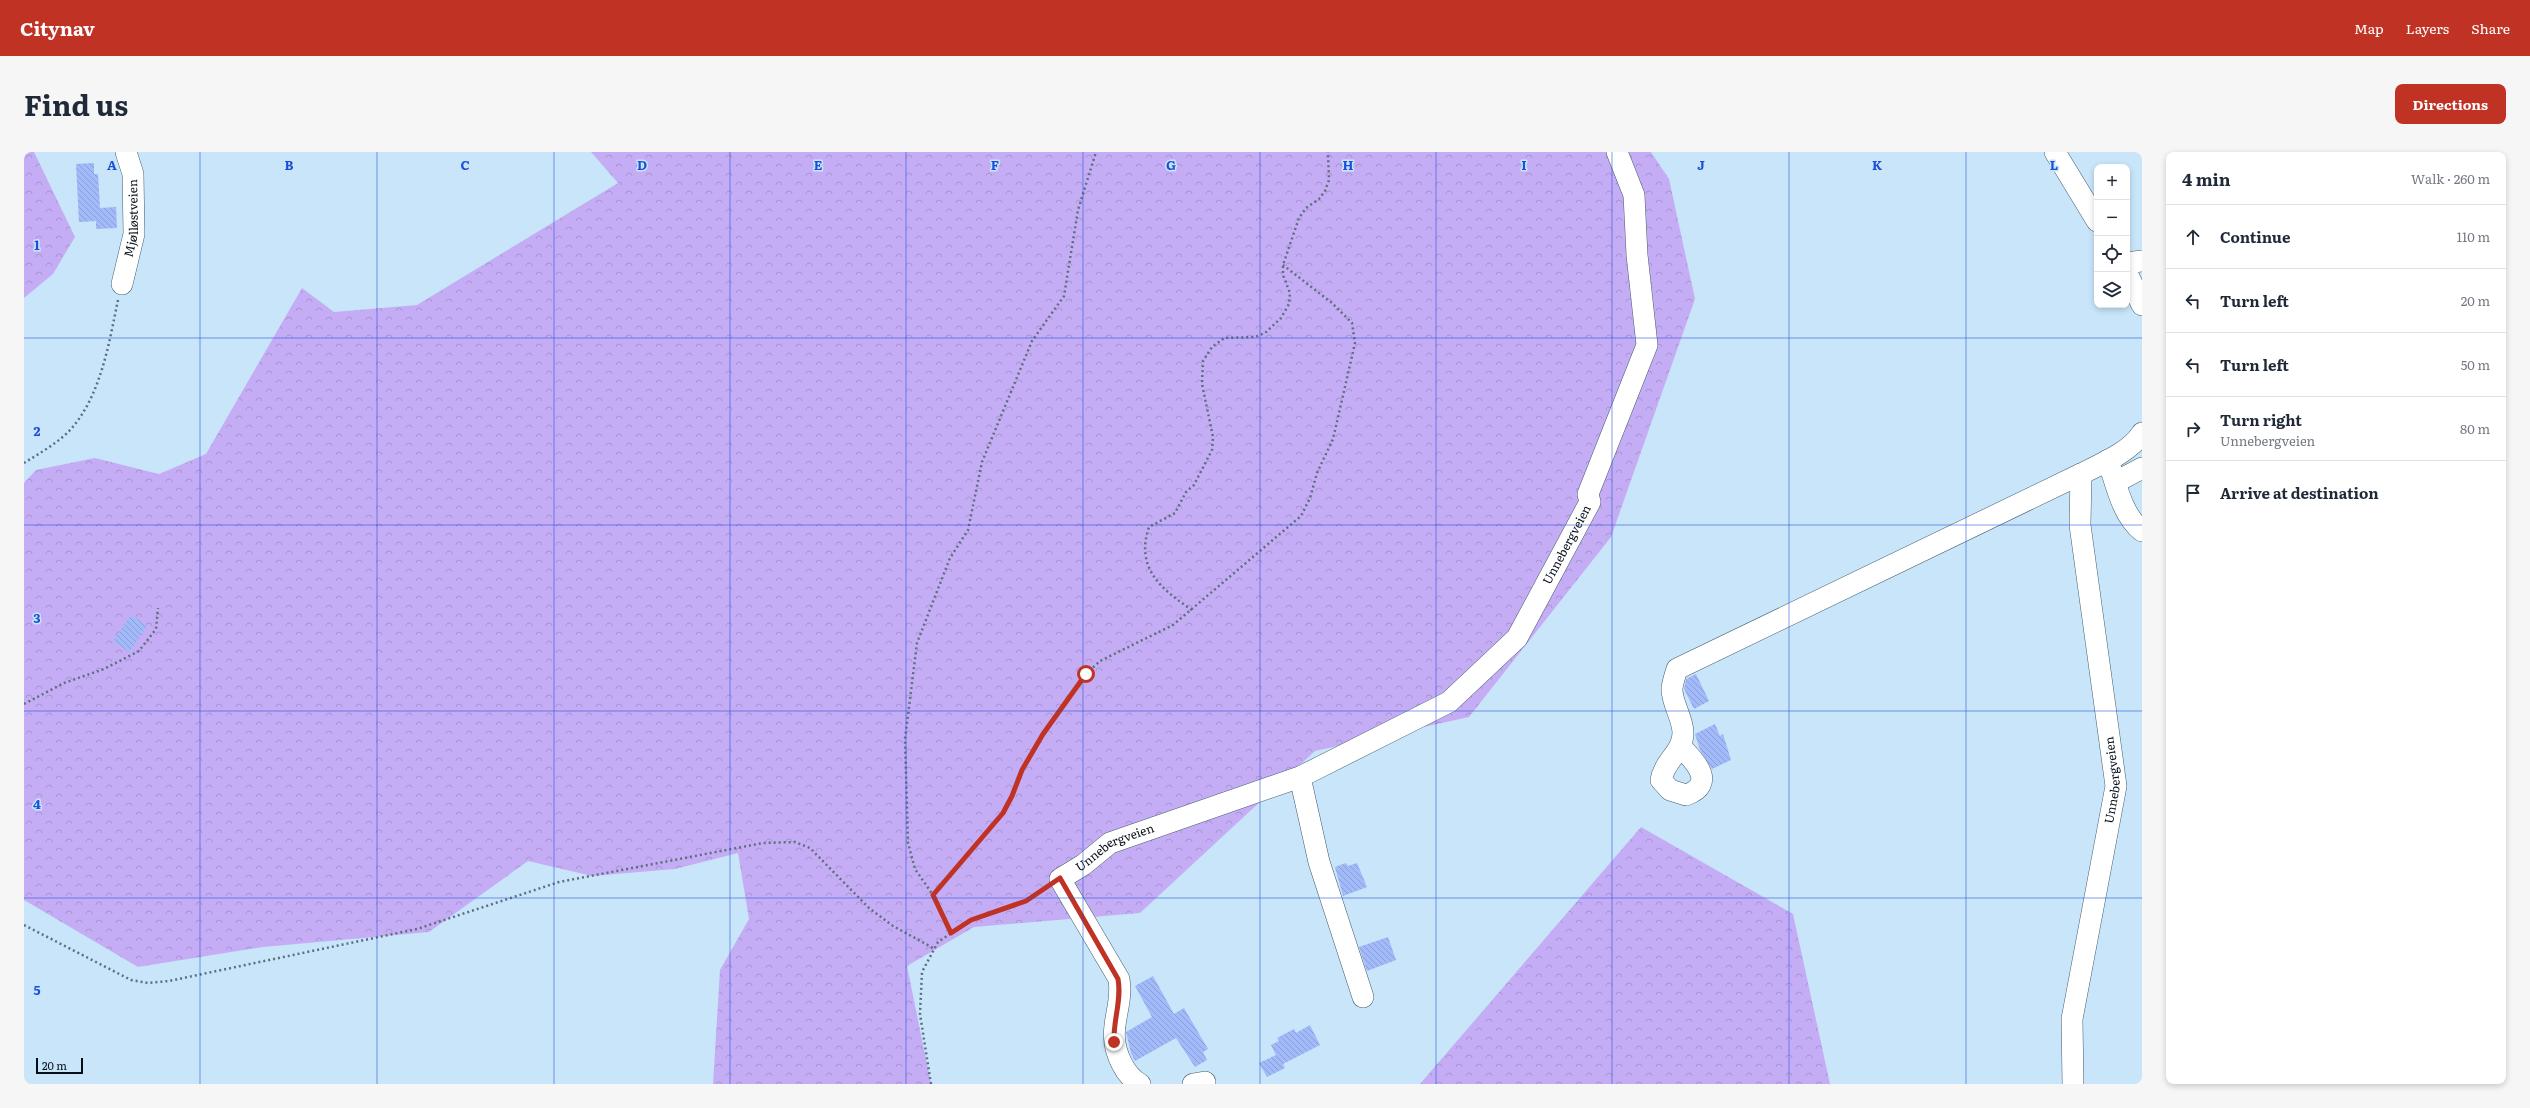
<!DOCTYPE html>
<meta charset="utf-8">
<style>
body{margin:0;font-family:Literata,serif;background:#f6f6f7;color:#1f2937}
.controls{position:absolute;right:12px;top:12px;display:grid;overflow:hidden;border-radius:8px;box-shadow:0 2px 6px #0003}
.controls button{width:36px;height:36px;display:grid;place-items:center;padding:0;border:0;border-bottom:1px solid #e0e1e3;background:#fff;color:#1f2937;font:20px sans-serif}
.scale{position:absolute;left:12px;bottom:10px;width:47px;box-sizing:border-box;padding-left:4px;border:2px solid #060f16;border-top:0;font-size:11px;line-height:14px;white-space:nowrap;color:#060f16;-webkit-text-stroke:3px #c8e5f9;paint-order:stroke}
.stop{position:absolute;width:12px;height:12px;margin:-9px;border:3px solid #bf3224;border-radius:50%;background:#fff}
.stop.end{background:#bf3224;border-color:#fff;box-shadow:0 1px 4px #0008}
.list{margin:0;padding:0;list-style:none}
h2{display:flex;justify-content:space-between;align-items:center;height:52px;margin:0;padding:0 16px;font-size:17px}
h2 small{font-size:13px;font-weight:400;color:#747a83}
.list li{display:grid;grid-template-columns:26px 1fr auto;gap:12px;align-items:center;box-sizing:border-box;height:64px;padding:0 16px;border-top:1px solid #e0e1e3}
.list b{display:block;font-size:15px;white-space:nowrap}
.list p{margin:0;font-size:13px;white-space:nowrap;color:#747a83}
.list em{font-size:13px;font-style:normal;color:#747a83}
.icon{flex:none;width:22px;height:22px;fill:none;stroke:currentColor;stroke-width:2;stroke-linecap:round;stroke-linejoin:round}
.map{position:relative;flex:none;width:2118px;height:932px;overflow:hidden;border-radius:8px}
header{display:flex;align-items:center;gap:24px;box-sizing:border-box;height:56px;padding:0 20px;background:#bf3224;color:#fff}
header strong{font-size:19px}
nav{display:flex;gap:22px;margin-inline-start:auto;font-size:14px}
.intro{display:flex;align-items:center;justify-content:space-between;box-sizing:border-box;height:96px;padding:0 24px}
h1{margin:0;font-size:28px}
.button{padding:10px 18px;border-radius:8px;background:#bf3224;color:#fff;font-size:14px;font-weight:700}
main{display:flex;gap:24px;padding:0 24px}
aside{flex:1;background:#fff;border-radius:8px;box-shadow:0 2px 6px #0003}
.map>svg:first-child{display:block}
.forest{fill:url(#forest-crowns)}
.building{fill:url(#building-back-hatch)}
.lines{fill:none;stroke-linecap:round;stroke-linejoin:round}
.minor-casing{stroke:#435c6d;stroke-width:22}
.path{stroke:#5d6f7c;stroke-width:2.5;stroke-dasharray:2 3;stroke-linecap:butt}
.minor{stroke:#fff;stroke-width:21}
.route{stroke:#bf3224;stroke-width:5}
.grid{fill:none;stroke:#1d4ed8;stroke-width:1;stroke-opacity:0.55}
.labels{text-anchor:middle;stroke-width:3;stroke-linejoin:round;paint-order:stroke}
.street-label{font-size:12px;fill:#060f16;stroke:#c8e5f9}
.grid-label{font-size:13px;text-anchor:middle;font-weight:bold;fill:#1d4ed8;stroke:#c8e5f9;stroke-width:3;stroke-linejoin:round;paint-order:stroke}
</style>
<header>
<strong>Citynav</strong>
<nav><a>Map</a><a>Layers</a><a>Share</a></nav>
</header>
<div class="intro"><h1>Find us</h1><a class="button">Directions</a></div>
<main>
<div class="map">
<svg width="2118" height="932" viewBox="0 0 2118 932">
<defs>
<pattern id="forest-crowns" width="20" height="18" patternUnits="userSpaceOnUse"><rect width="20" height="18" fill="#c5adf6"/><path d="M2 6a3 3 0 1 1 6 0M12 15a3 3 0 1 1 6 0" fill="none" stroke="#a894d2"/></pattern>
<pattern id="building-back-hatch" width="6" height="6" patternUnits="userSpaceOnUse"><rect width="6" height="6" fill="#a2b9fa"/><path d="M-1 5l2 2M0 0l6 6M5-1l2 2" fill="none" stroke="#8a9ed6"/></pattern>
</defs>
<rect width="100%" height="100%" fill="#c8e5f9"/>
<path class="forest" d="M0,0H10L51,85L29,122L0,146Z
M567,0H1627L1645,27L1671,147L1587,385L1445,565L1291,599L1116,761L950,775L883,814L907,932H689L696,818L725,767L714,701L651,717L568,724L504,709L405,780L239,795L114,815L0,748V331L12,318L71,306L135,322L182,302L278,136L310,160L393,153L594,31Z
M1617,675L1769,762L1806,932H1396Z"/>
<path class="building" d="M70,11V22H74L76,56L92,55L93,76L72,77V69L55,70L52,12Z
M107,463L123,474L105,500L89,489Z
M1672,522L1685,549L1670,557L1660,537L1662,527Z
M1691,572L1696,584L1699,582L1707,608L1688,617L1676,598L1671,582Z
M1322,711L1324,714L1333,711L1343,735L1319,744L1311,715Z
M1364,785L1372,808L1343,819L1335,795Z
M1129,824L1150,862L1160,856L1184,897L1179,900L1183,908L1171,915L1152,886L1111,909L1107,901L1102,880L1128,865L1111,834Z
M1286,873L1296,893L1259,912L1261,916L1243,925L1235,911L1252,903L1247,893L1255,889L1253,886L1270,877L1272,881Z"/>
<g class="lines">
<defs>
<g id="minor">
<path d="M2031,0L2073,69"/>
<path d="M2103,111L2118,109"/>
<path d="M2103,121L2118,153"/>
<path id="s1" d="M98,132L110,82L109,22L102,0"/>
<path d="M2084,308C2092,332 2098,363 2118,379"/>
<path d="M2092,330L2118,316"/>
<path d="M1657,595C1671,609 1693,632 1662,643L1646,638L1637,628C1640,609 1659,600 1659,581C1659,566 1647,550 1648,536C1649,530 1651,523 1653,517L2057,322C2077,312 2106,300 2118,281"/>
<path d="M1276,625L1295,710L1339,845"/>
<path id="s2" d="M1116,932C1107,927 1102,920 1098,912C1080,877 1100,859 1095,827L1036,727L1059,713L1086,691L1276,625L1425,550L1493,486L1566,350L1564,342L1623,193L1613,103L1610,43L1593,0"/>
<path d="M1169,932L1181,930"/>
<path id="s3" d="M2049,932L2048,867L2092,634L2056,373L2057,322"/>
</g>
</defs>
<use href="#minor" class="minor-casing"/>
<path class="path" d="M0,311C16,301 34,291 47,277C77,243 85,191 94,148
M1168,458C1137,437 1111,416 1125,375L1151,361L1162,340L1170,333L1188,298L1189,285L1178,232L1179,209L1188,195L1200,186L1231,185L1241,181L1257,166L1265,152L1266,141L1259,123V113L1275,66L1282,56L1295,47L1301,39L1305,28L1304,0
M0,552L40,531L80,517L115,499L132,477L134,456
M909,743L979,661L988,644L998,618L1019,582L1062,522L1076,509L1149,473L1277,364L1286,346L1293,321L1309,287L1331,191L1328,171L1308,151L1259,113
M0,773L107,828L124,831L145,829L393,777L535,730L739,691L771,690L786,696L845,756L869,774L911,797
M927,781L909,743L891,717L884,691L881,587L893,491L926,406L944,378L958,310L1008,189L1040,144L1054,58L1072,0
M907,932L896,862L898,820L914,790L947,768L1002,749L1022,736"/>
<use href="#minor" class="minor"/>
</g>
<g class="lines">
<path class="route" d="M1062,522L1019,582L998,618L988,644L979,661L909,743L927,781L947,768L1002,749L1036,726L1094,827C1098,848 1089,868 1090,890"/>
</g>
<path class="grid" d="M176,0V932M353,0V932M530,0V932M706,0V932M882,0V932M1059,0V932M1236,0V932M1412,0V932M1588,0V932M1765,0V932M1942,0V932M0,186H2118M0,373H2118M0,559H2118M0,746H2118"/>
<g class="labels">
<g class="street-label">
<text dy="4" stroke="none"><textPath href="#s1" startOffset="67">Mjølløstveien</textPath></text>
<text dy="4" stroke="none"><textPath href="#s2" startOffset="859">Unnebergveien</textPath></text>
<text dy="4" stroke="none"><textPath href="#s3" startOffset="308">Unnebergveien</textPath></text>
<text dy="4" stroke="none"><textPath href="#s2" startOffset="294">Unnebergveien</textPath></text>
</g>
</g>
<g class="grid-label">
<text x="88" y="18">A</text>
<text x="265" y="18">B</text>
<text x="441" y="18">C</text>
<text x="618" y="18">D</text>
<text x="794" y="18">E</text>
<text x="971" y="18">F</text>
<text x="1147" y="18">G</text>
<text x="1324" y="18">H</text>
<text x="1500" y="18">I</text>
<text x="1677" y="18">J</text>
<text x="1853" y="18">K</text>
<text x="2030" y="18">L</text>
<text x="13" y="98">1</text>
<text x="13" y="284">2</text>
<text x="13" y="471">3</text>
<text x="13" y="657">4</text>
<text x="13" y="843">5</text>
</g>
</svg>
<div class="controls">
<button>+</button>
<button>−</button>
<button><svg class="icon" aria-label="locate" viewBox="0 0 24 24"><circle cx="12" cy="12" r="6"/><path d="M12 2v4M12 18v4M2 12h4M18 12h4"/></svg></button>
<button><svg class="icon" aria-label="layers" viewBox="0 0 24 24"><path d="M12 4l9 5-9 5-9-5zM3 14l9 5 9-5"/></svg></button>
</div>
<div class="scale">20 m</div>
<div class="stop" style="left:1062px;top:522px"></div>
<div class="stop end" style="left:1090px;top:890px"></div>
</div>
<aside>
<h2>4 min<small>Walk · 260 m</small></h2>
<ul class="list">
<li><svg class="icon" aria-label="ahead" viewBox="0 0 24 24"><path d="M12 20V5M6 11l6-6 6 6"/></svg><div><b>Continue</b></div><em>110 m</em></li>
<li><svg class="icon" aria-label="left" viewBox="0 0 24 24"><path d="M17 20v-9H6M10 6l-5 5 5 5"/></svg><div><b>Turn left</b></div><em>20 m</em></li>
<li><svg class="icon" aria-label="left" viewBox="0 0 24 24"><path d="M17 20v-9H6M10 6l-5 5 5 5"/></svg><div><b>Turn left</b></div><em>50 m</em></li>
<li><svg class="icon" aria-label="right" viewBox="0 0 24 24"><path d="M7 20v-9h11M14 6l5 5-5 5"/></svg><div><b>Turn right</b><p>Unnebergveien</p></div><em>80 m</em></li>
<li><svg class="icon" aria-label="arrive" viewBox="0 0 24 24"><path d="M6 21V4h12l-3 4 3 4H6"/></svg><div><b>Arrive at destination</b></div></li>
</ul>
</aside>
</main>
